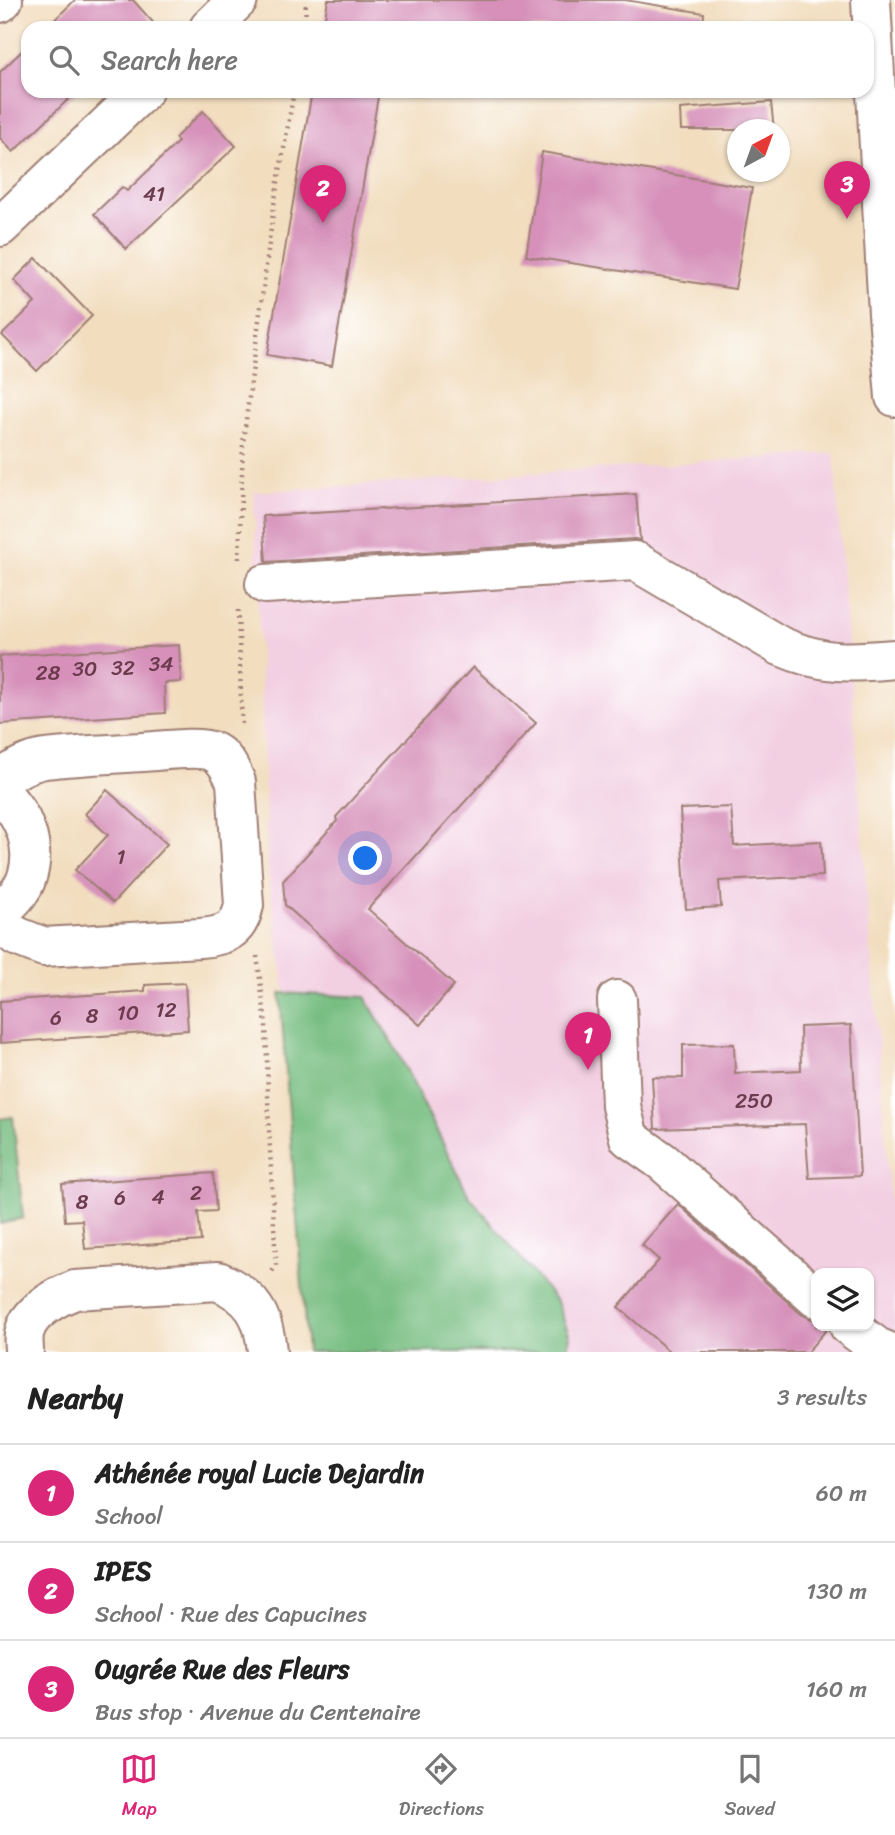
<!DOCTYPE html>
<meta charset="utf-8">
<style>
body{margin:0;font-family:Sriracha,sans-serif;background:#f2f2f2;color:#222}
.controls{position:absolute;right:21px;bottom:21px;display:grid;overflow:hidden;border-radius:14px;box-shadow:0 2px 5px #0004}
.controls button{width:63px;height:63px;display:grid;place-items:center;padding:0;border:0;border-bottom:2px solid #e0e0e0;background:#fff;color:#222;font:35px sans-serif}
.compass{position:absolute;left:727px;top:119px;width:63px;height:63px;border-radius:50%;background:#fff;box-shadow:0 2px 5px #0004;rotate:41deg}
.you{position:absolute;left:366px;top:859px;width:24px;height:24px;margin:-18px;border:5px solid #fff;border-radius:50%;background:#1a73e8;box-shadow:0 0 0 10px #1a73e833}
.badge{display:grid;place-items:center;width:46px;height:46px;border-radius:50%;background:#db2777;color:#fff;font-size:23px;font-weight:700}
.pin{position:absolute;translate:-50% -58px;filter:drop-shadow(0 2px 4px #0008)}
.pin::after{content:'';position:absolute;top:37px;width:24px;height:21px;background:inherit;clip-path:polygon(0 0,100% 0,50% 100%)}
.list{margin:0;padding:0;list-style:none}
h2{display:flex;justify-content:space-between;align-items:center;height:91px;margin:0;padding:0 28px;font-size:30px}
h2 small{font-size:23px;font-weight:400;color:#767676}
.list li{display:grid;grid-template-columns:46px 1fr auto;gap:21px;align-items:center;box-sizing:border-box;height:98px;padding:0 28px;border-top:2px solid #e0e0e0}
.list b{display:block;font-size:26px;white-space:nowrap}
.list p{margin:0;font-size:23px;white-space:nowrap;color:#767676}
.list em{font-size:23px;font-style:normal;color:#767676}
.icon{flex:none;width:38px;height:38px;fill:none;stroke:currentColor;stroke-width:2;stroke-linecap:round;stroke-linejoin:round}
.map{position:relative;flex:none;width:895px;height:1352px;overflow:hidden}
.search{position:absolute;background:#fff;box-shadow:0 2px 5px #0004;left:21px;right:21px;top:21px;height:77px;display:flex;align-items:center;gap:18px;box-sizing:border-box;padding:0 24px;border-radius:21px;color:#767676;font-size:26px}
.sheet{height:385px;background:#fff}
nav{display:flex;justify-content:space-around;align-items:center;box-sizing:border-box;height:98px;border-top:2px solid #e0e0e0;background:#fff;font-size:19px;color:#767676}
nav a{display:grid;justify-items:center;gap:4px}
nav .on{color:#db2777}
.map>svg:first-child{display:block}
.built{fill:#f2cfe1;fill-rule:evenodd}
.forest{fill:#78be82;stroke:#616e56;stroke-width:2}
.building{fill:#d690b9}
.lines{fill:none;stroke-linecap:round;stroke-linejoin:round}
.minor-casing{stroke:#9e7e74;stroke-width:42}
.path{stroke:#9e7e74;stroke-width:4.5;stroke-dasharray:2 5;stroke-linecap:butt}
.minor{stroke:#fff;stroke-width:38}
.labels{text-anchor:middle;stroke-width:7;stroke-linejoin:round;paint-order:stroke}
.number-label{font-size:21px;fill:#6d3b4e}
</style>
<div class="map">
<svg width="895" height="1352" viewBox="0 0 895 1352">
<rect width="100%" height="100%" fill="#fff"/>
<filter id="ink" filterUnits="userSpaceOnUse"><feTurbulence type="fractalNoise" baseFrequency=".0143" numOctaves="2"/><feDisplacementMap in="SourceGraphic" scale="14" xChannelSelector="R" yChannelSelector="G"/><feConvolveMatrix kernelMatrix="1 2 1 2 8 2 1 2 1" color-interpolation-filters="sRGB"/></filter>
<filter id="wash" filterUnits="userSpaceOnUse"><feTurbulence type="fractalNoise" baseFrequency=".00686" numOctaves="4" result="noise"/><feDisplacementMap in="SourceGraphic" scale="28" xChannelSelector="R" yChannelSelector="G"/><feGaussianBlur stdDeviation="1.57" result="paint"/><feColorMatrix in="noise" values="0 0 0 0 0 0 0 0 0 0 0 0 0 0 0 0 0 1.4 0 .05"/><feComposite in="paint" operator="in"/></filter>
<g filter="url(#wash)">
<rect width="100%" height="100%" fill="#f2ddbe"/>
<path class="built" d="M834,453L895,1266V1352H337L268,874L254,492ZM816,1273H869V1326H816Z"/>
<path class="forest" d="M280,993L365,997L399,1055L469,1196L557,1302L570,1337L566,1352H307Z
M13,1117L23,1218L0,1224V1119Z"/>
<g id="blocks">
<path class="building" d="M75,0H133L158,28H46Z
M328,0H625L704,13L703,28H323Z
M28,45V91H77L13,152L0,138V72Z
M312,91H379L332,366L267,355Z
M771,102L774,130H681L680,109Z
M203,111L236,146L126,249L94,214L122,187L127,191L178,142L175,138Z
M542,152L752,188L735,289L526,256Z
M36,258L92,316L37,371L2,335L35,303L14,280Z
M636,494L640,540L634,539L266,562L263,516Z
M179,645L181,682L164,683L165,713L0,724V656Z
M473,667L536,723L368,909L454,985L420,1025L285,905L283,881L337,821L336,817Z
M107,790L167,844L113,903L75,870L108,835L85,814Z
M731,807L734,846L821,841L823,876L719,881L721,907L686,909L680,809Z
M185,983L188,1030L0,1043V1001L145,991V985Z
M851,1025L860,1176L809,1178L805,1124L655,1129L652,1077L683,1078V1045L734,1044L735,1073L801,1070L800,1027Z
M213,1173L216,1211L198,1212L201,1241L85,1249L82,1220L65,1221L62,1184Z
M678,1204L801,1314L811,1319H816V1326H825L828,1328L807,1352H670L618,1307L659,1260L642,1245Z"/>
</g>
</g>
<g filter="url(#ink)">
<use href="#blocks" fill-opacity="0" stroke="#9e7e74" stroke-width="2"/>
<g class="lines">
<defs>
<path id="minor" d="M871,0L888,314L895,397
M0,3L3,0
M209,28L238,0
M0,227L143,91
M265,584L635,561L780,646C824,665 849,663 895,659
M0,784C11,769 28,762 45,759C78,755 111,754 143,752C161,751 199,745 214,752C226,758 231,771 236,782L244,905C239,931 225,936 200,938L44,947L16,936L0,923
M0,792C23,814 37,845 27,877C23,891 11,902 0,912
M617,1000L621,1106L629,1138L663,1162L816,1298
M849,1326L877,1347L889,1352
M24,1352C24,1346 23,1340 24,1334C28,1312 56,1297 75,1290L218,1281C252,1296 264,1315 267,1352"/>
</defs>
<use href="#minor" class="minor-casing"/>
<path class="path" d="M305,28L306,0
M239,559L243,443L274,205L294,91
M238,610L242,727
M257,956L266,1025L269,1131L276,1264L271,1274"/>
<use href="#minor" class="minor"/>
</g>
</g>
<g class="labels">
<g class="number-label">
<text x="154" y="201">41</text>
<text x="161" y="671">34</text>
<text x="123" y="675">32</text>
<text x="85" y="676">30</text>
<text x="48" y="680">28</text>
<text x="121" y="864">1</text>
<text x="166" y="1017">12</text>
<text x="128" y="1020">10</text>
<text x="92" y="1023">8</text>
<text x="56" y="1025">6</text>
<text x="754" y="1108">250</text>
<text x="196" y="1200">2</text>
<text x="158" y="1204">4</text>
<text x="120" y="1205">6</text>
<text x="82" y="1209">8</text>
</g>
</g>
</svg>
<div class="controls">
<button><svg class="icon" aria-label="layers" viewBox="0 0 24 24"><path d="M12 4l9 5-9 5-9-5zM3 14l9 5 9-5"/></svg></button>
</div>
<svg class="compass" viewBox="-18 -18 36 36"><path d="M0-13l5 13h-10z" fill="#e53935"/><path d="M0 13l5-13h-10z" fill="#767676"/></svg>
<div class="you"></div>
<div class="pin badge" style="left:588px;top:1070px">1</div>
<div class="pin badge" style="left:323px;top:223px">2</div>
<div class="pin badge" style="left:847px;top:219px">3</div>
<div class="search"><svg class="icon" aria-label="search" viewBox="0 0 24 24"><circle cx="10" cy="10" r="6"/><path d="M15 15l6 6"/></svg>Search here</div>
</div>
<section class="sheet">
<h2>Nearby<small>3 results</small></h2>
<ul class="list">
<li><span class="badge">1</span><div><b>Athénée royal Lucie Dejardin</b><p>School</p></div><em>60 m</em></li>
<li><span class="badge">2</span><div><b>IPES</b><p>School · Rue des Capucines</p></div><em>130 m</em></li>
<li><span class="badge">3</span><div><b>Ougrée Rue des Fleurs</b><p>Bus stop · Avenue du Centenaire</p></div><em>160 m</em></li>
</ul>
</section>
<nav>
<a class="on"><svg class="icon" aria-label="map" viewBox="0 0 24 24"><path d="M3 6l6-2 6 2 6-2v14l-6 2-6-2-6 2zM9 4v14M15 6v14"/></svg>Map</a>
<a><svg class="icon" aria-label="directions" viewBox="0 0 24 24"><path d="M12 3l9 9-9 9-9-9zM9 14v-3h6M13 9l2 2-2 2"/></svg>Directions</a>
<a><svg class="icon" aria-label="saved" viewBox="0 0 24 24"><path d="M7 4h10v16l-5-4-5 4z"/></svg>Saved</a>
</nav>
